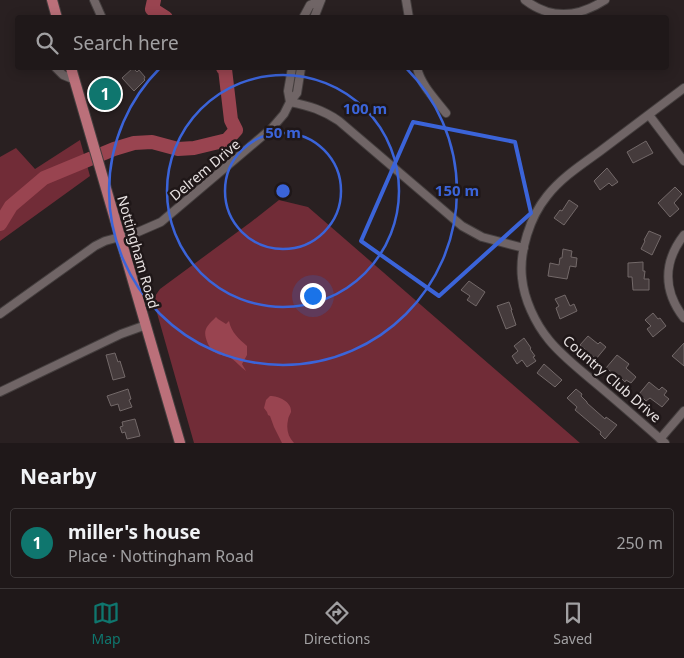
<!DOCTYPE html>
<meta charset="utf-8">
<style>
body{margin:0;font-family:"Noto Sans",sans-serif;background:#272122;color:#f1f3f6}
.you{position:absolute;left:312px;top:295px;width:18px;height:18px;margin:-12px;border:4px solid #fff;border-radius:50%;background:#1a73e8;box-shadow:0 0 0 8px #1a73e833}
.badge{display:grid;place-items:center;width:32px;height:32px;border-radius:50%;background:#0f766e;color:#fff;font-size:16px;font-weight:700}
.pin{position:absolute;translate:-50% -50%;border:2px solid #fff;box-shadow:0 1px 5px #0006}
.list{margin:0;padding:0;list-style:none}
h2{display:flex;justify-content:space-between;align-items:center;height:65px;margin:0;padding:0 20px;font-size:21px}
h2 small{font-size:16px;font-weight:400;color:#a1a0a2}
.list li{display:grid;grid-template-columns:32px 1fr auto;gap:15px;align-items:center;box-sizing:border-box;height:70px;margin:0 10px 10px;padding:0 10px;border:1px solid #3c3738;border-radius:5px}
.list b{display:block;font-size:19px;white-space:nowrap}
.list p{margin:0;font-size:16px;white-space:nowrap;color:#a1a0a2}
.list em{font-size:16px;font-style:normal;color:#a1a0a2}
.icon{flex:none;width:28px;height:28px;fill:none;stroke:currentColor;stroke-width:2;stroke-linecap:round;stroke-linejoin:round}
.map{position:relative;flex:none;width:684px;height:443px;overflow:hidden}
.search{position:absolute;background:#1f1819;box-shadow:0 2px 12px #0003;left:15px;right:15px;top:15px;height:55px;display:flex;align-items:center;gap:12px;box-sizing:border-box;padding:0 18px;border-radius:5px;color:#a1a0a2;font-size:19px}
.sheet{height:145px;background:#1f1819}
nav{display:flex;justify-content:space-around;align-items:center;box-sizing:border-box;height:70px;border-top:1px solid #3c3738;background:#1f1819;font-size:14px;color:#a1a0a2}
nav a{display:grid;justify-items:center;gap:2px}
nav .on{color:#0f766e}
.map>svg:first-child{display:block}
.green{fill:#712c37}
.water{fill:#994450}
.lines{fill:none;stroke-linecap:round;stroke-linejoin:round}
.river{stroke:#994450;stroke-width:14}
.building{fill:#453b3c;stroke:#736969}
.minor-casing{stroke:#443e3e;stroke-width:10}
.major-casing{stroke:#443e3e;stroke-width:12}
.minor{stroke:#706566;stroke-width:8}
.major{stroke:#bb707a;stroke-width:10}
.marked{fill:none;stroke:#3b64d9;stroke-width:4;stroke-linejoin:round}
.ring{fill:none;stroke:#3b64d9;stroke-width:2.5}
.labels{text-anchor:middle;stroke-width:5;stroke-linejoin:round;paint-order:stroke}
.street-label{font-size:14px;fill:#e7e1e1;stroke:#1f1718}
.centre{fill:#3b64d9;stroke:#1f1718;stroke-width:2.5}
.ring-label{font-size:15px;text-anchor:middle;font-weight:bold;fill:#3b64d9;stroke:#1f1718;stroke-width:5;stroke-linejoin:round;paint-order:stroke}
</style>
<div class="map">
<svg width="684" height="443" viewBox="0 0 684 443">
<rect width="100%" height="100%" fill="#292021"/>
<path class="green" d="M80,140L90,176L0,241V157L16,148L35,169Z
M279,200L308,207L580,443H194L153,299L160,289L251,222Z"/>
<path class="water" d="M216,317L218,319L226,324L229,321C231,332 239,339 247,346V355L242,364L246,371C240,367 237,362 231,358C226,355 221,356 216,353C212,351 210,348 208,344C202,330 206,327 216,317Z
M270,396C279,396 292,402 291,412C290,415 288,417 288,420C286,429 288,437 294,443H282L274,427L270,416L268,415L267,412L264,408L266,400Z"/>
<g class="lines">
<path class="river" d="M154,0L152,9L166,18
M0,224L11,206L44,178L114,149L134,143L152,142L178,149L194,148L227,140L236,130L231,120L225,69L223,68"/>
</g>
<path class="building" d="M133,68L137,72L139,70L145,77L144,79L145,80L134,91L122,78Z
M99,82L112,86L109,94L114,95L109,106L105,108L100,107L98,103L99,99H98L99,92L96,91Z
M646,141L653,153L633,163L627,152Z
M607,168L618,182L612,186L609,183L600,190L594,181Z
M675,187L682,194L674,203L679,209L670,217L658,203Z
M569,200L578,206L564,225L554,218L560,210L562,211Z
M649,231L661,236L652,255L641,249L645,241L644,240Z
M563,249L572,251L571,257L577,258L576,267L570,266L567,279L548,276L550,263L559,265L560,258H562Z
M643,262V271H645L644,279H649V290H633L632,277H628V263Z
M469,281L485,292L476,306L467,300L470,296L461,290Z
M565,295L570,306L574,304L577,311L560,319L556,308L559,306L555,299Z
M509,302L512,310H511L516,325L506,329L497,306Z
M653,313L658,319L660,318L666,326L653,337L647,329L651,326L645,320Z
M588,336L598,344L600,342L606,347L596,359L580,345Z
M524,338L531,348L530,349L535,356L533,357L536,361L527,367L522,360L517,364L512,356L518,351L514,346Z
M684,343V366L672,356Z
M115,353L118,362L120,361L125,377L113,380L106,355Z
M617,355L629,364L626,368L636,377L631,383L626,380L625,382L619,376L618,377L606,368Z
M544,364L562,380L555,387L537,373Z
M649,382L659,390L662,387L667,391L664,395L669,399L662,407L650,398L646,401L639,394Z
M128,389L131,399L129,400L132,407L120,411L118,404L111,406L107,396Z
M576,389L582,394L581,396L587,402V403L605,419L606,417L617,425L605,439L600,434L601,432L575,410L577,407L567,398Z
M135,419L140,436L127,439L125,432L122,433L120,427L123,426L122,422Z"/>
<g class="lines">
<defs>
<path id="minor" d="M94,0L102,18
M406,0L409,18
M525,0C551,20 579,17 605,0
M303,18L310,5L321,0
M314,18L321,0
M56,68L63,75L75,80
M292,68L288,91L290,102L297,93L301,68
M417,68C421,85 435,99 446,113
M649,115L684,161
M684,235C663,262 663,291 684,318
M0,314L95,246L105,241L138,232L161,222L272,128L284,114L290,102C310,106 323,110 339,121L462,226L482,237L524,248
M0,392L121,334L146,325
M660,439L684,411
M665,443C641,422 617,401 593,381C578,368 561,355 549,340C535,323 524,299 522,278C519,251 530,217 547,196C561,178 581,165 599,152C627,131 656,109 684,88"/>
<path id="major" d="M52,0L57,18
M71,68L180,443"/>
</defs>
<use href="#minor" class="minor-casing"/>
<use href="#major" class="major-casing"/>
<use href="#minor" class="minor"/>
<use href="#major" class="major"/>
</g>
<path class="marked" d="M413,122L515,142L531,213L439,296L361,241Z"/>
<g class="ring">
<circle cx="283" cy="191" r="58"/>
<circle cx="283" cy="191" r="116"/>
<path d="M271 17A174 174 0 0 1 295 17M406 68A174 174 0 1 1 160 68"/>
</g>
<g class="labels">
<g class="street-label">
<text transform="translate(205 170) rotate(-40)" y="5">Delrem Drive</text>
<text transform="translate(138 252) rotate(74)" y="5">Nottingham Road</text>
<text transform="translate(612 379) rotate(41)" y="5">Country Club Drive</text>
</g>
</g>
<circle cx="283" cy="191" r="8" class="centre"/>
<g class="ring-label">
<text x="365" y="114">100 m</text>
<text x="283" y="138">50 m</text>
<text x="457" y="196">150 m</text>
</g>
</svg>
<div class="you"></div>
<div class="pin badge" style="left:105px;top:94px">1</div>
<div class="search"><svg class="icon" aria-label="search" viewBox="0 0 24 24"><circle cx="10" cy="10" r="6"/><path d="M15 15l6 6"/></svg>Search here</div>
</div>
<section class="sheet">
<h2>Nearby<small></small></h2>
<ul class="list">
<li><span class="badge">1</span><div><b>miller's house</b><p>Place · Nottingham Road</p></div><em>250 m</em></li>
</ul>
</section>
<nav>
<a class="on"><svg class="icon" aria-label="map" viewBox="0 0 24 24"><path d="M3 6l6-2 6 2 6-2v14l-6 2-6-2-6 2zM9 4v14M15 6v14"/></svg>Map</a>
<a><svg class="icon" aria-label="directions" viewBox="0 0 24 24"><path d="M12 3l9 9-9 9-9-9zM9 14v-3h6M13 9l2 2-2 2"/></svg>Directions</a>
<a><svg class="icon" aria-label="saved" viewBox="0 0 24 24"><path d="M7 4h10v16l-5-4-5 4z"/></svg>Saved</a>
</nav>
